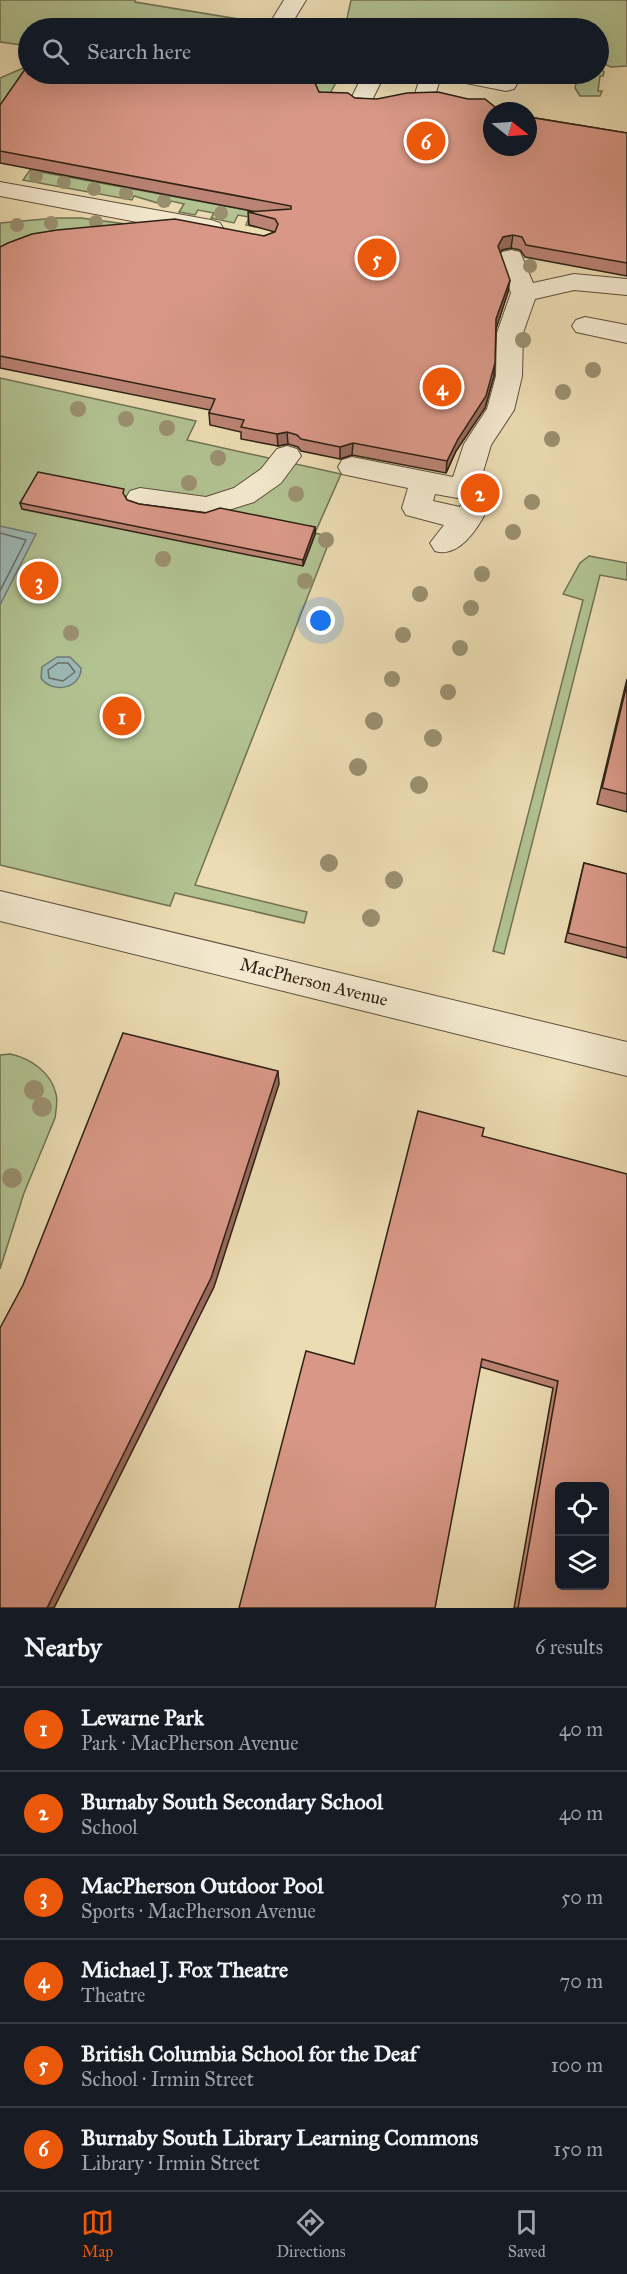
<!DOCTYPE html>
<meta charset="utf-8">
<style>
body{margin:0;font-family:"IM FELL Great Primer",serif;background:#242831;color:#f1f3f6}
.controls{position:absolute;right:18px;bottom:18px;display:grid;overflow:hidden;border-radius:9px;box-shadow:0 6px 24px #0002}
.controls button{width:54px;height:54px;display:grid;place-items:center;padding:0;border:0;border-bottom:2px solid #363941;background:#171b24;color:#f1f3f6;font:30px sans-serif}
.compass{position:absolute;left:483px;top:102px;width:54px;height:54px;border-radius:50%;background:#171b24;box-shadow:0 6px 24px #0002;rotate:107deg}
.you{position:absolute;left:321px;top:621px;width:21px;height:21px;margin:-15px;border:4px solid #fff;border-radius:50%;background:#1a73e8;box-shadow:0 0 0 9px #1a73e833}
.badge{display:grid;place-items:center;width:39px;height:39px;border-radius:50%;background:#ea580c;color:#fff;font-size:20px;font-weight:700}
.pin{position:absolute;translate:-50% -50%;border:3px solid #fff;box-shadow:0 2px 6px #0006}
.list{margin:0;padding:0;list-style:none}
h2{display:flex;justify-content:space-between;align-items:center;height:78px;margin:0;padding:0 24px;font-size:26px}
h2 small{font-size:20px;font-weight:400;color:#9ea1a6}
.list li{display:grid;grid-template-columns:39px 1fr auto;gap:18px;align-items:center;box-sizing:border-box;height:84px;padding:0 24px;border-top:2px solid #363941}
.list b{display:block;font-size:22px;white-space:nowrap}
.list p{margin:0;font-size:20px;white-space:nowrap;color:#9ea1a6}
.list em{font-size:20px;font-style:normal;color:#9ea1a6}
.icon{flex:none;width:33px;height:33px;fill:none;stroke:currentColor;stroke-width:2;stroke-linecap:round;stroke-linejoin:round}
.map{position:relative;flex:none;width:627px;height:1608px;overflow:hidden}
.search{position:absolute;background:#171b24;box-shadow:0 6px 24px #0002;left:18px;right:18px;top:18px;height:66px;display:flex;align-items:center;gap:15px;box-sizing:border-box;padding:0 21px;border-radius:33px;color:#9ea1a6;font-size:22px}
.sheet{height:582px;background:#171b24}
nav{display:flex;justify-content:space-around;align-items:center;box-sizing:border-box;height:84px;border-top:2px solid #363941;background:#171b24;font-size:16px;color:#9ea1a6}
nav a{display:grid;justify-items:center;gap:3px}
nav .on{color:#ea580c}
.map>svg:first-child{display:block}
.green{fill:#b2c291;stroke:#707252;stroke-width:1.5}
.water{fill:#9cb9b6;stroke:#707c75;stroke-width:1.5}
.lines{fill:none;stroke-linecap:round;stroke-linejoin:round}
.shore{stroke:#656d65;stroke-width:1.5}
.pedestrian-casing{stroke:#5e503c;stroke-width:2}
.minor-casing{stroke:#5e503c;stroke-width:2}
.tertiary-casing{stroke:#5e503c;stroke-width:2}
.pedestrian{fill:#f3e8ce;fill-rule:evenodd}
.minor{fill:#f3e8ce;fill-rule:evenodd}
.tertiary{fill:#f3e8ce;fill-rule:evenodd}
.tree{fill:#9a9070}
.wall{fill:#bb8374;stroke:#2e2114;stroke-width:1.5}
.shaded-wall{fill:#986a5e;stroke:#2e2114;stroke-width:1.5}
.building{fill:#d99887;stroke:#2e2114;stroke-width:1.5;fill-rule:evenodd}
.labels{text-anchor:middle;stroke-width:6;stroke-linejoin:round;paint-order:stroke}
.street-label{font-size:18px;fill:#2e2114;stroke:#f3e8ce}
</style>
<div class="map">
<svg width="627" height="1608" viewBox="0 0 627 1608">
<rect width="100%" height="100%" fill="#ecdcb3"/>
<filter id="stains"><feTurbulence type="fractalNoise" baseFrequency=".00333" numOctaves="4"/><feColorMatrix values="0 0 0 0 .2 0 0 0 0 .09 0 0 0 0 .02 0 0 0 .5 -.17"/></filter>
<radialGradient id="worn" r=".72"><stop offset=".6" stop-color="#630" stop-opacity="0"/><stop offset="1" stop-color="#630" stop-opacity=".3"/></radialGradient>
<path class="green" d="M0,0H135V2L275,25L278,28H28V46L0,42Z
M351,0H627V66L611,67L599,62L598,28H345Z
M28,66V74L0,120V78Z
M599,67L604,72L603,76H600L598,91H602L600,96H580L575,88L578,74H598Z
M196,74H341L329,95Z
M30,170L274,215L267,229L246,225L249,217L238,215L234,223L211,218L214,213L198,210L195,215L179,212L184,204L171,201L168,206L134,196L132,200L23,180Z
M56,218H81L126,224L0,260V223Z
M0,378L196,421L187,440L341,474L315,533L331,537L195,885L307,912L304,923L175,893L170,906L0,865Z
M589,556L627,563V580L600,575L504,954L493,951L583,600L563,594L580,563Z
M10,1054C30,1058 51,1072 56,1094C58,1101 56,1111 55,1118L24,1193L0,1269V1055Z"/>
<path class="water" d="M0,526L36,534L0,605Z
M57,657H70L81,668C81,689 52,694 41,678L42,667Z"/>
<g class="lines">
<path class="shore" d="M0,533L26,540L0,591
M58,663H68L75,672L63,681L49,678L48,670Z"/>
<defs>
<path id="pedestrian" d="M363,74H385L368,108L360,110L352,108L349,103Z
M421,74H439L441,76L434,99L426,101L418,99L415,94Z
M443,74H486L514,79L517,84L514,89L506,91L446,79Z
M0,182L211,220L220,223L223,228L220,233L211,236L0,196Z
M511,250L520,252L533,283L574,274L627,279V295L574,290L535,299L523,333L522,376L514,410L491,445L480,482L491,485L495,492C486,515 464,560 435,551L430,543L444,525L406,515L402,508L408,488L342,474L338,467L342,460L352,457L453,477L464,444L487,409L496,376L497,333L511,293L499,258L502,252ZM435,494L463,499H464L460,507L433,501Z
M585,317L627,325V343L576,332L572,326L576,320Z
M287,446L297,449L301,456L281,483L254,502L206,517L140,508L130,505L126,498L130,491L140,488L206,497L234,488L261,469L277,449Z"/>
<path id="minor" d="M284,0H306L292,23L284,24L276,23L273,18Z"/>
<path id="tertiary" d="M0,891L627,1042V1076L0,921Z"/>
</defs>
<use href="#pedestrian" class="pedestrian-casing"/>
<use href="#minor" class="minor-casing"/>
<use href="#tertiary" class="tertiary-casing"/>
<use href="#pedestrian" class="pedestrian"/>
<use href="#minor" class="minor"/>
<use href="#tertiary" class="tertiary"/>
</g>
<g class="tree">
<circle cx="36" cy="176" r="7"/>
<circle cx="64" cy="182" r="7"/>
<circle cx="94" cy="189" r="7"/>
<circle cx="126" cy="193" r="7"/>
<circle cx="164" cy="201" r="7"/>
<circle cx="221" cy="213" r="7"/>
<circle cx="96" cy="222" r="7"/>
<circle cx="51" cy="223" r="7"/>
<circle cx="17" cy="225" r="7"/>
<circle cx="530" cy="266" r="7"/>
<circle cx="523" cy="340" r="8"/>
<circle cx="593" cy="370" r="8"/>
<circle cx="563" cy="392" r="8"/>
<circle cx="78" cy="409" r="8"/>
<circle cx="126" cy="419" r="8"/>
<circle cx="167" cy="428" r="8"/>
<circle cx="552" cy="439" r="8"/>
<circle cx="218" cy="458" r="8"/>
<circle cx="189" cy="483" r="8"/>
<circle cx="296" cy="494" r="8"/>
<circle cx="532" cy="502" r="8"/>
<circle cx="513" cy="532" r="8"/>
<circle cx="326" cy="540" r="8"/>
<circle cx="163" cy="559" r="8"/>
<circle cx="482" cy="574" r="8"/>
<circle cx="305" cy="581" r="8"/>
<circle cx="420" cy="594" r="8"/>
<circle cx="471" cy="608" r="8"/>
<circle cx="71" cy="633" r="8"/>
<circle cx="403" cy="635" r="8"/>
<circle cx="460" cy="648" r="8"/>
<circle cx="392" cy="679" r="8"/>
<circle cx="448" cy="692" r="8"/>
<circle cx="374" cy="721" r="9"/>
<circle cx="433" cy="738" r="9"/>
<circle cx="358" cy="767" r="9"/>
<circle cx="419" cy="785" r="9"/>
<circle cx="329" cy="863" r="9"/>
<circle cx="394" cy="880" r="9"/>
<circle cx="371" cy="918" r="9"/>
<circle cx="34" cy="1090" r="10"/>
<circle cx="42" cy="1107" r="10"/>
<circle cx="12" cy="1178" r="10"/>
</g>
<path class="wall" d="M319,92L355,98L492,111L627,133V276L525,257L520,250L511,248L502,250L500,252L508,292L496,328L494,376L485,408L456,451L446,473L352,455L340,459L301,451L298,447L288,444L278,446L241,439V432L210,425L209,413L210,410L0,368V247L264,236L275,232L249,225L248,212H257L0,163V105Z
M125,496L127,500L139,504L315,527V534L303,566L22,509L20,503Z
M627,679V812L597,804Z
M584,863L627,874V958L565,942Z
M482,1136L627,1608H514L553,1388L481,1367L354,1364Z"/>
<path class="shaded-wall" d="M513,235L511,248L502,250L497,259L498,246L503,237Z
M510,280L508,292L495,332L496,319Z
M495,363L494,376L485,408L456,451L446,473L447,461Z
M287,432L288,444L278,446L277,434Z
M353,443L352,455L340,459V447Z
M315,527V534L303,566V560Z
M278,1071L279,1084L214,1287L54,1608H47Z"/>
<path class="building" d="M28,65V74H264L315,83L319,92L348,93L355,98L377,99L407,93L438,92L468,99H485L500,111H492V147H528V117L627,133V263L526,245L522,237L513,235L503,237L498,246L510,280L496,319L495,363L486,396L458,439L447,461L353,443L340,447L301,439L297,435L287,432L277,434L241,427L244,420L209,413L215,399L0,356V247L8,243L32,234L57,230L175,219L264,236L275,232L278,224L275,219L248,212L291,209V206L0,151V105Z
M38,472L124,489L123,493L127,500L139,504L205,513L220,508L315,527L303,560L20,503Z
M627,684V794L602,788Z
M584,863L627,874V948L568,933Z
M123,1033L278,1071L211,1278L47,1608H0V1328L23,1285Z
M418,1111L484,1128L482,1136L627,1174V1608H518L558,1381L482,1359L435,1608H239L306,1351L354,1364ZM560,1486H604V1586H560Z"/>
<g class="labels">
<g class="street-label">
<text transform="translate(314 982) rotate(14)" y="6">MacPherson Avenue</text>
</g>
</g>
<rect width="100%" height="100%" filter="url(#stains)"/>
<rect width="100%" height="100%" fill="url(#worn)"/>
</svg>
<div class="controls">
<button><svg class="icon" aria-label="locate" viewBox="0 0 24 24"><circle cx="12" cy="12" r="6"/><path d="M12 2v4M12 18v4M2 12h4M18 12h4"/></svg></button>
<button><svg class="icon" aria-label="layers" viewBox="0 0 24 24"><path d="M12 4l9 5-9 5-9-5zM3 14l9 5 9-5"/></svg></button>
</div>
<svg class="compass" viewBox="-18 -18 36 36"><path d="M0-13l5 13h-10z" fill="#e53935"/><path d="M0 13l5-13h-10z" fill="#9ea1a6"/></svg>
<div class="you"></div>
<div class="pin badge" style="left:122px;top:716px">1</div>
<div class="pin badge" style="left:480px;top:493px">2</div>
<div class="pin badge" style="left:39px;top:581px">3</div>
<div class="pin badge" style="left:442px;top:387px">4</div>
<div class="pin badge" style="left:377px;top:258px">5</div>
<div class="pin badge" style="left:426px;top:141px">6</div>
<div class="search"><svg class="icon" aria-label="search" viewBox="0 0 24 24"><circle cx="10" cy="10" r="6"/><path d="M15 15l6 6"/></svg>Search here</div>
</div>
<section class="sheet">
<h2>Nearby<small>6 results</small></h2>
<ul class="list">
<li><span class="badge">1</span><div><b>Lewarne Park</b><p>Park · MacPherson Avenue</p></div><em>40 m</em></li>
<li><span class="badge">2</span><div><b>Burnaby South Secondary School</b><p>School</p></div><em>40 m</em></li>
<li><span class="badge">3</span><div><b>MacPherson Outdoor Pool</b><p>Sports · MacPherson Avenue</p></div><em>50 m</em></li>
<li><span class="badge">4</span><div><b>Michael J. Fox Theatre</b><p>Theatre</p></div><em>70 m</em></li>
<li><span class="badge">5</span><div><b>British Columbia School for the Deaf</b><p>School · Irmin Street</p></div><em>100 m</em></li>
<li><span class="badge">6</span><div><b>Burnaby South Library Learning Commons</b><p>Library · Irmin Street</p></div><em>150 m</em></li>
</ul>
</section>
<nav>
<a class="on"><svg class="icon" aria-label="map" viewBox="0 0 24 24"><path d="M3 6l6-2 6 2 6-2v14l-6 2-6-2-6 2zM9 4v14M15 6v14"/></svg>Map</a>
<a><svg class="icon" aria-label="directions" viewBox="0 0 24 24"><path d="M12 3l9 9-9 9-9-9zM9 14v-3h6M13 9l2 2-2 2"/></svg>Directions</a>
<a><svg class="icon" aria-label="saved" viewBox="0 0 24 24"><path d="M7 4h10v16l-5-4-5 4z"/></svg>Saved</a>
</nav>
